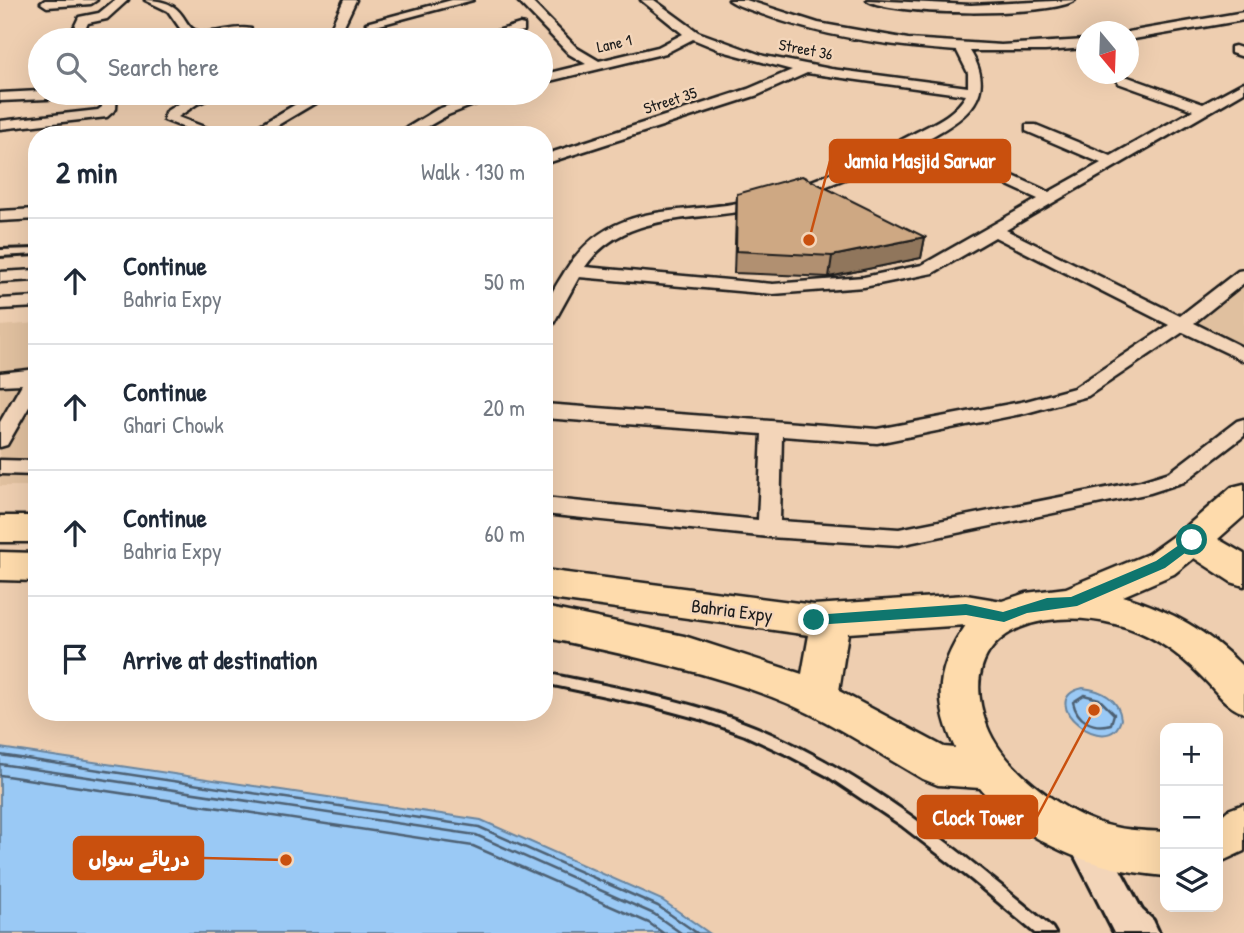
<!DOCTYPE html>
<meta charset="utf-8">
<style>
body{margin:0;font-family:"Patrick Hand","Playpen Sans Arabic",sans-serif;background:#f2f2f3;color:#1f2937}
.controls{position:absolute;right:21px;bottom:21px;display:grid;overflow:hidden;border-radius:14px;box-shadow:0 7px 28px #0002}
.controls button{width:63px;height:63px;display:grid;place-items:center;padding:0;border:0;border-bottom:2px solid #e0e1e3;background:#fff;color:#1f2937;font:35px sans-serif}
.compass{position:absolute;left:1076px;top:21px;width:63px;height:63px;border-radius:50%;background:#fff;box-shadow:0 7px 28px #0002;rotate:161deg}
.stop{position:absolute;width:21px;height:21px;margin:-16px;border:5px solid #0f766e;border-radius:50%;background:#fff}
.stop.end{background:#0f766e;border-color:#fff;box-shadow:0 2px 7px #0008}
.list{margin:0;padding:0;list-style:none}
h2{display:flex;justify-content:space-between;align-items:center;height:91px;margin:0;padding:0 28px;font-size:30px}
h2 small{font-size:23px;font-weight:400;color:#747a83}
.list li{display:grid;grid-template-columns:46px 1fr auto;gap:21px;align-items:center;box-sizing:border-box;height:126px;padding:0 28px;border-top:2px solid #e0e1e3}
.list b{display:block;font-size:26px;white-space:nowrap}
.list p{margin:0;font-size:23px;white-space:nowrap;color:#747a83}
.list em{font-size:23px;font-style:normal;color:#747a83}
.icon{flex:none;width:38px;height:38px;fill:none;stroke:currentColor;stroke-width:2;stroke-linecap:round;stroke-linejoin:round}
.map{position:relative;flex:none;width:1244px;height:933px;overflow:hidden}
.search{position:absolute;background:#fff;box-shadow:0 7px 28px #0002;left:28px;top:28px;width:525px;height:77px;display:flex;align-items:center;gap:18px;box-sizing:border-box;padding:0 24px;border-radius:38px;color:#747a83;font-size:26px}
.panel{position:absolute;background:#fff;box-shadow:0 7px 28px #0002;left:28px;top:126px;width:525px;height:595px;border-radius:28px}
.map>svg:first-child{display:block}
.built{fill:#e0c09f}
.water{fill:#9ac9f5;stroke:#68849e;stroke-width:2}
.lines{fill:none;stroke-linecap:round;stroke-linejoin:round}
.shore{stroke:#4e6173;stroke-width:2.5}
.service-casing{stroke:#1c1c1c;stroke-width:6}
.minor-casing{stroke:#1c1c1c;stroke-width:5}
.tertiary-casing{stroke:#1c1c1c;stroke-width:6}
.primary-casing{stroke:#1c1c1c;stroke-width:5}
.service{fill:#f3d5b9;fill-rule:evenodd}
.minor{fill:#f3d5b9;fill-rule:evenodd}
.tertiary{fill:#f3d5b9;fill-rule:evenodd}
.primary{fill:#fedbac;fill-rule:evenodd}
.wall{fill:#b19071;stroke:#1c1c1c;stroke-width:2}
.shaded-wall{fill:#90765c;stroke:#1c1c1c;stroke-width:2}
.building{fill:#cea883;stroke:#1c1c1c;stroke-width:2}
.route{fill:#0f766e}
.labels{text-anchor:middle;stroke-width:5;stroke-linejoin:round;paint-order:stroke}
.far-street-label{font-size:16px;fill:#1c1c1c;stroke:#f3d5b9}
.street-label{font-size:19px;fill:#1c1c1c;stroke:#f3d5b9}
.leader{fill:none;stroke:#c9500e;stroke-width:2.5}
.callout-dot{fill:#c9500e;stroke:#f3d5b9;stroke-width:2.5}
.callout{fill:#c9500e;stroke:#c9500e;stroke-width:2.5}
.callout-label{font-size:21px;text-anchor:middle;font-weight:bold;fill:#fff}
</style>
<div class="map">
<svg width="1244" height="933" viewBox="0 0 1244 933">
<rect width="100%" height="100%" fill="#eeceb0"/>
<filter id="ink" filterUnits="userSpaceOnUse"><feTurbulence type="fractalNoise" baseFrequency=".0143" numOctaves="2"/><feDisplacementMap in="SourceGraphic" scale="14" xChannelSelector="R" yChannelSelector="G"/><feConvolveMatrix kernelMatrix="1 2 1 2 8 2 1 2 1" color-interpolation-filters="sRGB"/></filter>
<g filter="url(#ink)">
<path class="built" d="M1244,275V352L1187,319Z
M37,323V486H0V326Z"/>
<path class="water" d="M1083,688C1102,690 1119,699 1121,719C1110,763 1031,700 1083,688Z
M0,748L481,820L662,900L709,933H0Z"/>
<g class="lines">
<path class="shore" d="M1084,695L1099,699L1114,714L1111,724C1093,729 1077,721 1073,702Z
M0,755L479,827L658,906L697,933
M0,764L476,835L654,914L681,933
M0,775L473,846L649,923L663,933"/>
<defs>
<path id="service" d="M37,249V254L0,256V250Z
M544,673C615,688 687,699 755,727C866,773 960,851 1052,928L1055,933H1035L972,880L901,825L826,775L786,754L745,735L700,719L648,705L544,683Z"/>
<path id="minor" d="M45,0H97L91,4L47,7L41,3Z
M115,0H128L107,19L88,23L80,40H68L79,17L99,13Z
M145,0C190,0 180,29 200,32C217,35 234,25 251,29L254,40H242L241,35L194,39L184,34L168,11Z
M344,0H356L337,40H325Z
M452,0H473L372,27L366,23Z
M517,0H530L577,48L599,61L658,47L683,34L641,0H654L698,32L764,56L831,69L968,87V73L957,51C890,46 821,37 759,13C749,9 737,6 729,0H746L818,23L908,39L1001,45L1086,40V48L1045,51H970C998,95 967,118 929,138L1049,192L1101,163L1026,131V125H1036L1111,156L1193,110L1118,83V77H1128L1203,104L1244,82V92L1006,230L1180,316L1238,271L1244,270V283L1194,323L1244,348V361L1183,332L1088,396L1026,413L877,443L782,436L780,521L899,529L1141,481L1170,472L1237,421L1244,419V436L1184,482L1150,493L899,545L769,537L544,514V498L758,520L762,434L544,418V404L877,429L1026,401L1074,388L1169,325L995,237L933,273L864,287L773,294L579,277L553,324L544,329C544,302 551,294 565,271C614,194 685,219 760,198C812,184 864,160 911,135C931,124 954,116 966,95L807,73L758,95L544,164V155L748,89L792,70L722,51L693,39L666,53L541,83V75L586,64L569,54ZM918,144L1038,199L922,265L864,277L773,284L585,267C626,207 707,223 768,206C819,191 872,169 918,144Z
M867,0L971,5L1075,0C1053,17 889,16 867,0Z
M1244,12V20L1128,40V32Z
M520,24L524,25V31L488,40H468Z
M1235,46L1244,49V57L1231,53V47Z
M40,91V93H99L92,97L0,101V93Z
M103,93H117L116,109L107,117L0,129V121L98,110L102,107Z
M203,93H222L197,104L178,117L225,135H203L164,120L165,112L187,98Z
M315,93H332L261,135H243Z
M485,93H504L448,115L413,135H395L438,109Z
M37,209V219L0,221V211Z
M37,270V280L0,282V272Z
M37,297V307L0,309V299Z
M37,369V393L7,445L0,447V422L22,384L0,385V373Z
M0,460L37,461V475L0,474Z"/>
<path id="tertiary" d="M1084,822L1097,827L1142,910L1153,920L1159,933H1114L1066,839L1071,827Z"/>
<path id="primary" d="M1244,484V516L1218,539L1244,554V586L1231,582L1194,558L1174,574L1123,596C1171,611 1209,631 1244,668V713C1226,707 1218,693 1204,679C1180,654 1150,632 1115,624C1041,606 952,631 987,726C1002,766 1057,808 1097,822C1119,830 1143,831 1165,832V876C1095,870 1025,846 980,788L938,785L923,779C874,751 825,717 772,697C698,669 621,654 544,637V607L684,636L802,674L809,635L544,598V570L814,605L966,595L1002,601L1026,593L1066,588L1148,554L1187,526L1232,487ZM966,625C936,669 933,699 955,748L944,747L839,691L848,633Z
M0,516H37V542H0Z
M0,552L37,553V581L0,580Z
M1244,804V851L1218,863V819L1228,810Z"/>
</defs>
<use href="#service" class="service-casing"/>
<use href="#minor" class="minor-casing"/>
<use href="#tertiary" class="tertiary-casing"/>
<use href="#primary" class="primary-casing"/>
<use href="#service" class="service"/>
<use href="#minor" class="minor"/>
<use href="#tertiary" class="tertiary"/>
<use href="#primary" class="primary"/>
</g>
<path class="wall" d="M737,194L925,237L921,258L829,277L734,273L736,215Z"/>
<path class="shaded-wall" d="M925,237L921,258L829,277L832,256Z"/>
<path class="building" d="M802,176L925,237L832,256L736,251L737,194Z"/>
</g>
<path class="route" d="M1192,536L1197,537V544L1165,568L1077,606L1027,613L1004,622L966,615L814,625L808,620L814,615L966,604L1003,612L1047,598L1071,597L1156,561Z"/>
<g class="labels">
<g class="far-street-label">
<text transform="translate(614 43) rotate(-13)" y="6">Lane 1</text>
<text transform="translate(806 49) rotate(11)" y="6">Street 36</text>
<text transform="translate(670 100) rotate(-18)" y="6">Street 35</text>
</g>
<g class="street-label">
<text transform="translate(732 610) rotate(7)" y="7">Bahria Expy</text>
</g>
</g>
<path class="leader" d="M809 240L830 161M1094 710L1037 817M286 860L203 858"/>
<g class="callout-dot">
<circle cx="809" cy="240" r="7"/>
<circle cx="1094" cy="710" r="7"/>
<circle cx="286" cy="860" r="7"/>
</g>
<g class="callout">
<rect x="830" y="140" width="180" height="42" rx="7"/>
<rect x="918" y="796" width="119" height="42" rx="7"/>
<rect x="74" y="837" width="129" height="42" rx="7"/>
</g>
<g class="callout-label">
<text x="920" y="168">Jamia Masjid Sarwar</text>
<text x="978" y="825">Clock Tower</text>
<text x="139" y="866">دریائے سواں</text>
</g>
</svg>
<div class="controls">
<button>+</button>
<button>−</button>
<button><svg class="icon" aria-label="layers" viewBox="0 0 24 24"><path d="M12 4l9 5-9 5-9-5zM3 14l9 5 9-5"/></svg></button>
</div>
<svg class="compass" viewBox="-18 -18 36 36"><path d="M0-13l5 13h-10z" fill="#e53935"/><path d="M0 13l5-13h-10z" fill="#747a83"/></svg>
<div class="stop" style="left:1192px;top:540px"></div>
<div class="stop end" style="left:814px;top:620px"></div>
<div class="search"><svg class="icon" aria-label="search" viewBox="0 0 24 24"><circle cx="10" cy="10" r="6"/><path d="M15 15l6 6"/></svg>Search here</div>
<section class="panel">
<h2>2 min<small>Walk · 130 m</small></h2>
<ul class="list">
<li><svg class="icon" aria-label="ahead" viewBox="0 0 24 24"><path d="M12 20V5M6 11l6-6 6 6"/></svg><div><b>Continue</b><p>Bahria Expy</p></div><em>50 m</em></li>
<li><svg class="icon" aria-label="ahead" viewBox="0 0 24 24"><path d="M12 20V5M6 11l6-6 6 6"/></svg><div><b>Continue</b><p>Ghari Chowk</p></div><em>20 m</em></li>
<li><svg class="icon" aria-label="ahead" viewBox="0 0 24 24"><path d="M12 20V5M6 11l6-6 6 6"/></svg><div><b>Continue</b><p>Bahria Expy</p></div><em>60 m</em></li>
<li><svg class="icon" aria-label="arrive" viewBox="0 0 24 24"><path d="M6 21V4h12l-3 4 3 4H6"/></svg><div><b>Arrive at destination</b></div></li>
</ul>
</section>
</div>
